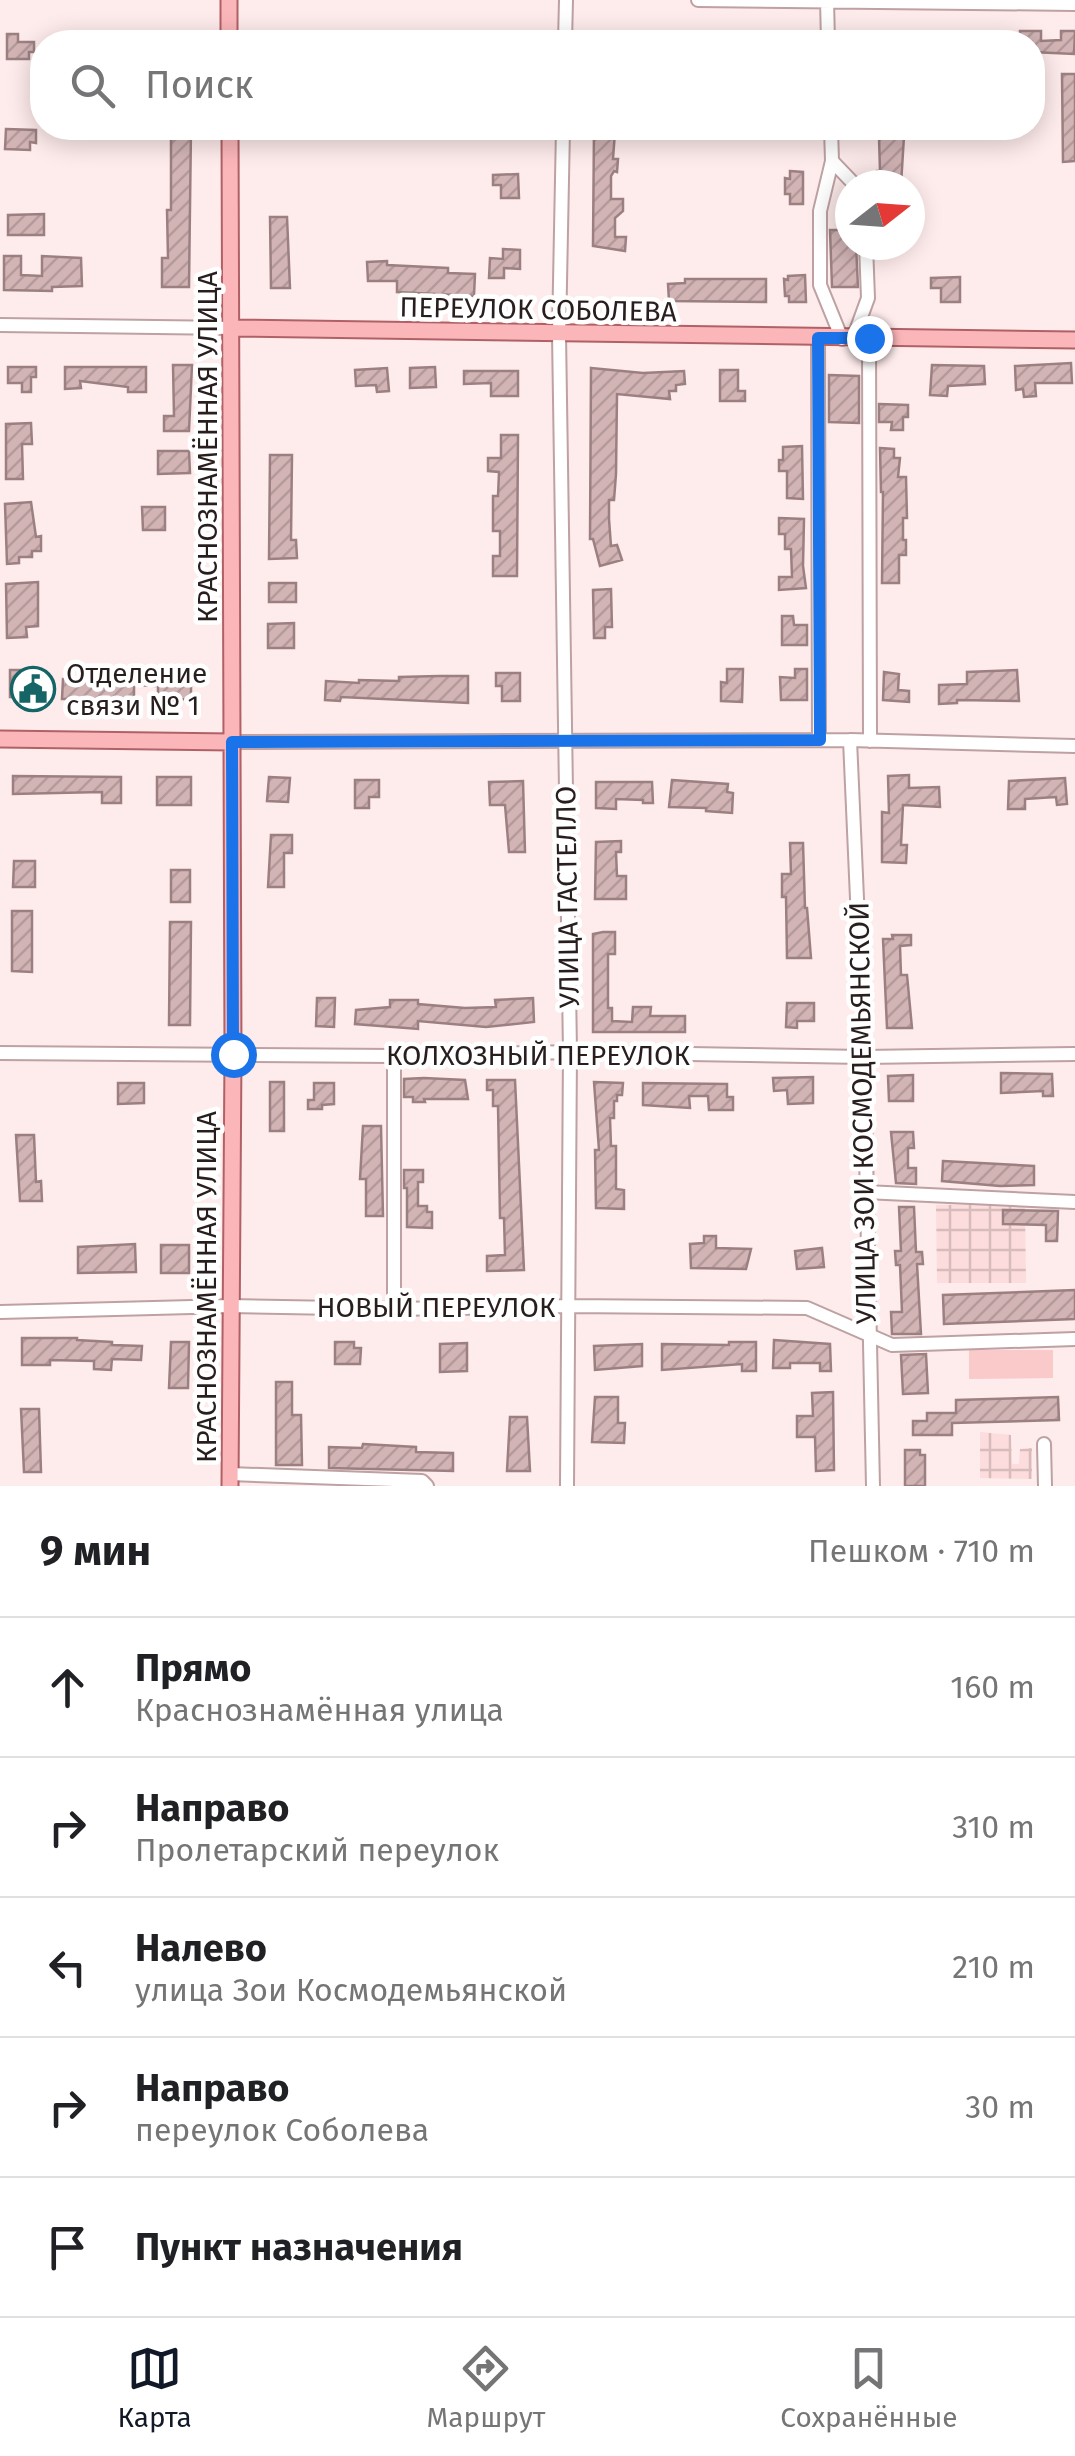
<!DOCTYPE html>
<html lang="ru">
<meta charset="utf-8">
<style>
body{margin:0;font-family:"Fira Sans",sans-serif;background:#f2f2f2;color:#202124}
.compass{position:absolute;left:835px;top:170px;width:90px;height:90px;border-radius:50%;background:#fff;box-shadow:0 5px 25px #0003;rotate:73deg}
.stop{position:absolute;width:30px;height:30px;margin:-22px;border:8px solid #1a73e8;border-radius:50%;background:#fff}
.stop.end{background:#1a73e8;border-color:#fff;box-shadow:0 2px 10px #0008}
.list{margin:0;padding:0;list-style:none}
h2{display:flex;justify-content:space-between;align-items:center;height:130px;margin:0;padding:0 40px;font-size:42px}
h2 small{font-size:32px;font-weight:400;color:#757577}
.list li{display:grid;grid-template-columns:65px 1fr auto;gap:30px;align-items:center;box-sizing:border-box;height:140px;padding:0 40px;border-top:2px solid #e0e0e0}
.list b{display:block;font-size:38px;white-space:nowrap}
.list p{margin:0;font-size:32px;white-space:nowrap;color:#757577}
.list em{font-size:32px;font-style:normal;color:#757577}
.icon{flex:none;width:55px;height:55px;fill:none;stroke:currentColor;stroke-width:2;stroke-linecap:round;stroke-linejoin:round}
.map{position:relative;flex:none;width:1075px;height:1486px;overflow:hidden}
.search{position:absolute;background:#fff;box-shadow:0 5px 25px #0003;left:30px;right:30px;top:30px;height:110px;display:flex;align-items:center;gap:25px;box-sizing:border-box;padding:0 35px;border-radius:40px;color:#757577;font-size:38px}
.sheet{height:830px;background:#fff}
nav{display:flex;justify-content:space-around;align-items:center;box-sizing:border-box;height:140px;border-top:2px solid #e0e0e0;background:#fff;font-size:28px;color:#757577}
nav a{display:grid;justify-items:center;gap:5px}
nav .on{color:#111827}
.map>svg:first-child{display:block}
.industrial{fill:url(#industrial-grid)}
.green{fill:#facaca}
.building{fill:url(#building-hatch);stroke:#9c8081;stroke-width:2.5}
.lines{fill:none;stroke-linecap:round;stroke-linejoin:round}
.minor-casing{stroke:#bea1a2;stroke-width:16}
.major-casing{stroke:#b06166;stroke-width:19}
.minor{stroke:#fff;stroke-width:12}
.major{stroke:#fbb6ba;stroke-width:15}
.route{stroke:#1a73e8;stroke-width:12}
.labels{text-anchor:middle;stroke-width:9;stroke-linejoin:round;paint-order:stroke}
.street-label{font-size:28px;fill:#291e1e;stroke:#fff}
.poi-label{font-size:28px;fill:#291e1e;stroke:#fff;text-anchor:start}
</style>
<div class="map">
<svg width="1075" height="1486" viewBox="0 0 1075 1486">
<defs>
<pattern id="industrial-grid" width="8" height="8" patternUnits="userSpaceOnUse" patternTransform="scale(2.5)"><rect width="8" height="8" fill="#fcdcdc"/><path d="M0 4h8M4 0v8" fill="none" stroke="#d8bcbc"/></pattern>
<pattern id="building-hatch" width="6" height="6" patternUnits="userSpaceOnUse" patternTransform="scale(2.5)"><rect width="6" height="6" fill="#d2b4b5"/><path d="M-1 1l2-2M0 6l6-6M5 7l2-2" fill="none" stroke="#b49a9b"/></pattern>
</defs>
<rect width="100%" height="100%" fill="#feebeb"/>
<path class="industrial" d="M1025,1204L1026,1283H937L936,1205Z
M980,1432L1011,1435L1012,1464H1019L1020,1449L1032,1448V1479L980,1478Z"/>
<path class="green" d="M969,1350H1053V1378L969,1379Z"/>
<path class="building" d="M1020,31H1041V41L1061,40V31H1075L1074,54L1032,52V42H1020Z
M7,34H18V42H34V52H29V59H7Z
M1062,74H1075V161L1063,162Z
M171,128H191L189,287H162V258H168L167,210H171Z
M594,128H609V132H615L613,159H618L617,172L614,171L611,176V199H623V211L615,218V237H626L625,251L593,246Z
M6,129L36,130V143L30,142V150L5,149Z
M904,136L901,185H877V171H880L879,137Z
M790,171L803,172V204H790V194H785V178L790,179Z
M518,174L519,198H501V185H493V175Z
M44,214V235H8V215Z
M270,217H287L290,288H271Z
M830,230H850V245H856L858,287H832Z
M503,249L520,250V269L504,268V278H489L490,258L503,259Z
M4,256H21V275L42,276V256L81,258L82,286L52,287V291L4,290Z
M387,261V265L448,268V273L475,274L474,296L397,292V281H368L367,262Z
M805,275L806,302H789V296H785L784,279L788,280V276Z
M960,277V302H941V288H931V278Z
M685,279H766V302L669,301L668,284L685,283Z
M1071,363L1072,383H1035L1036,396L1024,397L1023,389L1016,390L1015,366Z
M173,365H192L189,431H164V416H174Z
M932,365L984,366L985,384L948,386L947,396L930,395Z
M8,367H36V377H31V392H22V383H8Z
M65,367H146V392H128V387L80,381L81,388L65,389Z
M435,367L436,387L410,388V368Z
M387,368L389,391L377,392L376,385L356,386L355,370Z
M591,368L643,373L684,371L685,384L676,385V391H669L670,399L617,394L616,474L614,500H609V519L611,546L617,545L622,560L600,566L593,539H590Z
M720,370H738V391H745V401H720Z
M464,371H518V396H491V383L464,384Z
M829,375L859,376V423L829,422Z
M879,404L908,405V417H903V430H891L892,422H879Z
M31,423L32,444H22L23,479H6V424Z
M501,435H518L517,576H493V556H500V531H493V496H498L499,472L488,471V458H501Z
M802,446L803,499L787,498V471H779V460H783V447Z
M880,448L894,449V458H900L898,477H906L907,518H903V540H906V555H899V583H882L883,492H881Z
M158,451H189L190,473L158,474Z
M270,455H292L291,540H296L297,558L269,559Z
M31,502L36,537L41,536V551H32V557H19V563L7,564L5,504Z
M142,507H165V530H143Z
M779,518L804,519L803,566L806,588L779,590V577H792L791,549H785V534H779Z
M38,582V626L26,627L27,637L7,638L6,584Z
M269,583H296V602H269Z
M611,589L612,627H605V638H594L593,590Z
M782,616H793L794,625H807V645H782Z
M294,623V648H268V624Z
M727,669H743L742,702L721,701V682L727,683Z
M795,669H807V700H781L780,677L795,678Z
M10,670H24V676H36V681H42L41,698L10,697Z
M1017,670L1019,701L957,700V703L939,704V685L967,684V672Z
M884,672L899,674L898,690L909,691V702L883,700Z
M496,673H520V701H502V686H496Z
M107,674L155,677V686L134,685V699H62L63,679L107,681Z
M439,676H468V703L341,697L340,701L325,700L326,681L359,683V680L399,681V677Z
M158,681H191V699L158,700Z
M909,775V788L939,787L940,807L903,805L901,845H907L906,863L882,862V812L889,813L888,776Z
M13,776L121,777V803H102V792L13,794Z
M157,777H191V805H157Z
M269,777L290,778L288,802L267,801Z
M1065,778L1067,804L1057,805L1056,797L1025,799V809H1008L1009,781Z
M355,780H379V797H369V808H355Z
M672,780L728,784L727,792L733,793L732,813L706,811V808L669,807Z
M523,781L525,852H509L505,805H490L489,782Z
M596,782H652L653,803H643V800L616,799V809L596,808Z
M271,835H292V853H284V887H268Z
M621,841V852H616L617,876H626V899H595L596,842Z
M790,843H803L805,908H807L811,958H787L786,897H782V874H791Z
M14,861H35V887H13Z
M171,870H190V902H171Z
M12,911H32V972L12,971Z
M170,922H191L190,1025H169Z
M603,932H615V954H608V1008H612V1021L632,1022L633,1007H651L650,1016H685V1032H593V934Z
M892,935H911V945L900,946L901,975H907L912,1028H887L883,939H893Z
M317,998H335L334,1027L316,1026Z
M533,998L534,1022L486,1027L418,1021V1029L355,1024L356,1010L390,1007V1000H418V1004L465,1008L496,1007L495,1000Z
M787,1003H814V1021H797V1028L786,1027Z
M1001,1073L1052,1074L1053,1096H1043V1091L1001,1093Z
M913,1075V1101H889L888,1076Z
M813,1077V1103L788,1104L787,1090L774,1091L773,1078Z
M424,1078L465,1080L468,1099H424L425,1102H413V1097H404V1079Z
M487,1080H515L524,1270L487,1271V1256L505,1255L504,1218H500L498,1106H493V1090H487Z
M270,1082H284V1131H270Z
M594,1082L623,1083L622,1095H617V1101H614V1118H610L611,1146H616V1189L624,1190V1209L596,1208L595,1150H599Z
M118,1083H144V1103L118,1104Z
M314,1083H334V1104L322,1105V1109H308V1100H314Z
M643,1083L727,1084V1097H733V1110H709L708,1096H689L690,1108L643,1105Z
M363,1126H381L383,1216H366V1179H360Z
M891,1132H913L914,1148H908V1168H916V1184L896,1183Z
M16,1135H34L36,1182L41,1181L42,1201H20Z
M943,1161L1034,1166V1185L1000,1186L942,1181Z
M404,1170H423V1182H418V1206H427V1212H432V1228L407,1227V1188H404Z
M899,1207H914L916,1252H922L923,1264H917L921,1334H892L891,1312H902L900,1265H896L895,1251H901Z
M1003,1210L1058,1211L1057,1241H1046V1225L1003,1224Z
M704,1236H716V1248L751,1249L746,1269L691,1268L690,1244L704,1243Z
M135,1244L136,1272L78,1273V1247Z
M161,1245H189V1273H161Z
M822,1248L824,1267L797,1269L795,1251Z
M1075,1290V1319L944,1324L943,1295Z
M22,1338H77V1340L112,1342V1345L142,1346L141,1360L112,1359L111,1370L94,1369V1361L50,1360V1365H22Z
M774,1340L830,1344L831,1371H820V1363H790V1368H773Z
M171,1342H189L188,1388H169Z
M335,1342H354V1348H361L360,1364H335Z
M729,1342H756V1371H742V1364L662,1370V1344L729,1345Z
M467,1343V1371L440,1372V1344Z
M642,1344V1366L595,1370L594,1346Z
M926,1354L928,1393L903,1394L901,1355Z
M276,1382H292V1415H301L302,1465H276Z
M833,1392L834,1470L816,1471L815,1437H797V1416H813L812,1393Z
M595,1397H618V1423H625L624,1443L592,1442Z
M1058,1397L1059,1420L952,1423V1435H913V1421H927V1413H956V1400Z
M21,1409H39L41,1472H24Z
M510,1417H527L530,1471H507Z
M363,1444L416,1447V1452L453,1453V1471L329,1468V1447L362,1448Z
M905,1450H920V1455H925V1486H905Z"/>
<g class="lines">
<defs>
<path id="minor" d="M698,0L1075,4
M827,0L828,42
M565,42L566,0
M563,128L559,334L570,1052L567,1486
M831,128L832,161L820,211V285L842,339
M832,161L855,185
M0,325L233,328
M869,338L870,741
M818,339L819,740
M853,339L868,298L866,245
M850,740L864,1057L873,1486
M232,742L850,740L1075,746
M0,1053L394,1056L570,1052L864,1057L1075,1054
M865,1192L1075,1202
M394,1309V1056
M0,1312L230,1306L394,1309L570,1306L807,1308L892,1345L1075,1339
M1044,1444L1045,1486
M230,1474L422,1481L427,1486"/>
<path id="major" d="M229,0V42
M233,328L1075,340
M0,739L232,742
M230,1486L233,1054L230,128"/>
</defs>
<use href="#minor" class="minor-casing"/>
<use href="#major" class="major-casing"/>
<use href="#minor" class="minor"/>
<use href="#major" class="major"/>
</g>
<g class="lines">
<path class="route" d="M233,1054L232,742L820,740L818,338H869"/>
</g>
<defs>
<symbol id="civic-ring" viewBox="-11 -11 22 22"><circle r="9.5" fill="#fff" stroke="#156466" stroke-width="1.5"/><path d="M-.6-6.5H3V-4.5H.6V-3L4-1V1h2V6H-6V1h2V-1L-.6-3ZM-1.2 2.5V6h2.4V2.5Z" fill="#156466"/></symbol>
</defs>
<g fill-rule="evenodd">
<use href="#civic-ring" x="8" y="664" width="50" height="50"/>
</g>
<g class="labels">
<g class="street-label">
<text transform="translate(538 309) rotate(1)" y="10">ПЕРЕУЛОК СОБОЛЕВА</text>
<text transform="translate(207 447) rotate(-90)" y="10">КРАСНОЗНАМЁННАЯ УЛИЦА</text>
<text transform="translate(567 897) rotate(-91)" y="10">УЛИЦА ГАСТЕЛЛО</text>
<text x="538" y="1065">КОЛХОЗНЫЙ ПЕРЕУЛОК</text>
<text transform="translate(862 1113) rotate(-91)" y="10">УЛИЦА ЗОИ КОСМОДЕМЬЯНСКОЙ</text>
<text transform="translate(206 1287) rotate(-90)" y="10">КРАСНОЗНАМЁННАЯ УЛИЦА</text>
<text x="436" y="1317">НОВЫЙ ПЕРЕУЛОК</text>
</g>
<g class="poi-label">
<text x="66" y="683">Отделение<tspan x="66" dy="32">связи № 1</tspan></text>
</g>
</g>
</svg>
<svg class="compass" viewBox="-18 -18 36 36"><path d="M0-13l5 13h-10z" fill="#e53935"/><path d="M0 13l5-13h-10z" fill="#757577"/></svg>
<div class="stop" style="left:233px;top:1054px"></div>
<div class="stop end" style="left:869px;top:338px"></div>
<div class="search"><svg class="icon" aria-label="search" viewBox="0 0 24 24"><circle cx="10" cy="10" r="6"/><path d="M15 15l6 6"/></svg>Поиск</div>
</div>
<section class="sheet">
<h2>9 мин<small>Пешком · 710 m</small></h2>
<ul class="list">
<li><svg class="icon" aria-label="ahead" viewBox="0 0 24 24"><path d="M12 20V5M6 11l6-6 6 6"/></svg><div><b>Прямо</b><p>Краснознамённая улица</p></div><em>160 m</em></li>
<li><svg class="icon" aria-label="right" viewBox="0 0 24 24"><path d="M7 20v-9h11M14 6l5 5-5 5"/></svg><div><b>Направо</b><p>Пролетарский переулок</p></div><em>310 m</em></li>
<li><svg class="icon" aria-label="left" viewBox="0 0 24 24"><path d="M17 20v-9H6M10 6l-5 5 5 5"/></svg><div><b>Налево</b><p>улица Зои Космодемьянской</p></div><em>210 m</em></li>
<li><svg class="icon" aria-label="right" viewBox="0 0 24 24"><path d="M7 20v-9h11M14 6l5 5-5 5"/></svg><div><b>Направо</b><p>переулок Соболева</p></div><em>30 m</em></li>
<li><svg class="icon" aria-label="arrive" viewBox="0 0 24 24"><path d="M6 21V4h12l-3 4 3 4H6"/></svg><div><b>Пункт назначения</b></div></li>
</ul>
</section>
<nav>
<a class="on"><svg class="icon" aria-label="map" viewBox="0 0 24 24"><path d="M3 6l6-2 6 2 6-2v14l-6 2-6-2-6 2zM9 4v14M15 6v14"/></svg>Карта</a>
<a><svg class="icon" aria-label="directions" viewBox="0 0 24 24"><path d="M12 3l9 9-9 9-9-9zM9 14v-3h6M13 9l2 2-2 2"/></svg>Маршрут</a>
<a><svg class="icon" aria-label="saved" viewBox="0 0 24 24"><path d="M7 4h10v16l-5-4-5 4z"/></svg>Сохранённые</a>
</nav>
